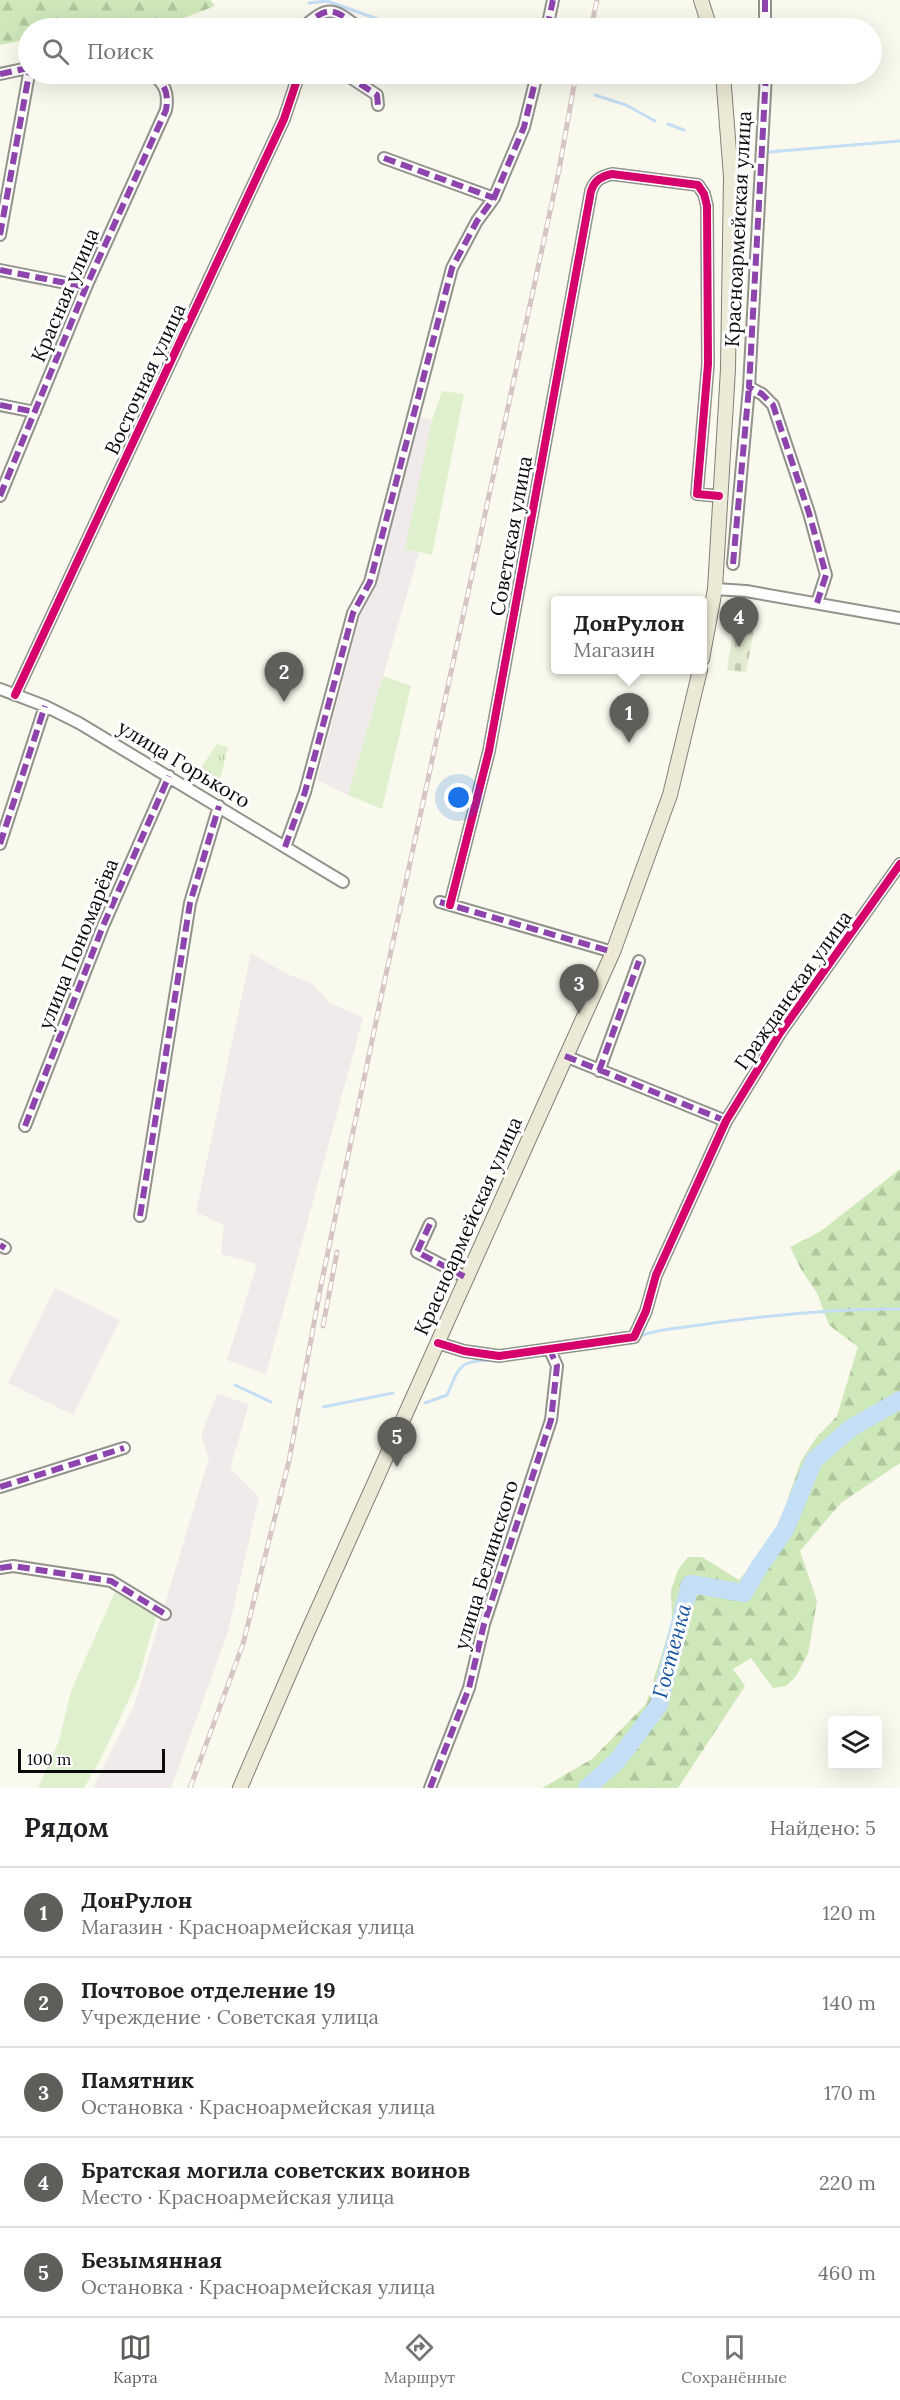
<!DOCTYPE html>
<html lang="ru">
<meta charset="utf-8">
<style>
body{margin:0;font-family:Lora,serif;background:#f6f6f6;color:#202124}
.controls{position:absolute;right:18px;bottom:18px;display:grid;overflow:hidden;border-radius:6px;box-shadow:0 6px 24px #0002}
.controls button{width:54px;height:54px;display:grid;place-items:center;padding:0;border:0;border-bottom:2px solid #e0e0e0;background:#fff;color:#202124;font:30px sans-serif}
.scale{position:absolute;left:18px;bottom:15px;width:147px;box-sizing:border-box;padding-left:6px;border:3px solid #0b0b0b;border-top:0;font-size:16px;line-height:21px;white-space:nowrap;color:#0b0b0b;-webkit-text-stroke:4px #fff;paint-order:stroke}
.you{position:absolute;left:459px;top:798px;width:21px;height:21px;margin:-15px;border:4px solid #fff;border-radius:50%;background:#1a73e8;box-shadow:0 0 0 9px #1a73e833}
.badge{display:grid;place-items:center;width:39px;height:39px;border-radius:50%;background:#5f5e5a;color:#fff;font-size:20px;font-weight:700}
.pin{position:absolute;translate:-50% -50px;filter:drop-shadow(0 2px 3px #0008)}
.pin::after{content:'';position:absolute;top:32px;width:21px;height:18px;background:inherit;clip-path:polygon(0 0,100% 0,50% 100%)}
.popup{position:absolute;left:551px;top:596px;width:156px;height:78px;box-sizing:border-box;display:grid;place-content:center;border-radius:6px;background:#fff;filter:drop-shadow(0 2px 4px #0005);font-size:20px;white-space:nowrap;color:#757577}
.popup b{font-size:22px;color:#202124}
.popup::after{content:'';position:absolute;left:50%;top:100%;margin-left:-12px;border:12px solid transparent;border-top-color:#fff}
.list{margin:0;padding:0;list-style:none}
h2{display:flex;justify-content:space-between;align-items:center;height:78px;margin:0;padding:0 24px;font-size:26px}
h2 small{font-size:20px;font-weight:400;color:#757577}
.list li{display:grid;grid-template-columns:39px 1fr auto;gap:18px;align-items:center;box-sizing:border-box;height:90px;padding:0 24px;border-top:2px solid #e0e0e0}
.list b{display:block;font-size:22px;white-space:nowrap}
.list p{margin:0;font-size:20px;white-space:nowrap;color:#757577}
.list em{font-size:20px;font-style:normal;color:#757577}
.icon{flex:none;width:33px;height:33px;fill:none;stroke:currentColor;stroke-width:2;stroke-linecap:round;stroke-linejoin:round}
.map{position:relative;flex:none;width:900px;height:1788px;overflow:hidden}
.search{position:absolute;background:#fff;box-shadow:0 6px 24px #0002;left:18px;right:18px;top:18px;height:66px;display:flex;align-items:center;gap:15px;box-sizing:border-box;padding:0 21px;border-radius:33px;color:#757577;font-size:22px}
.sheet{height:528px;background:#fff}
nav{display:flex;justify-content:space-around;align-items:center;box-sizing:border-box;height:84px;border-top:2px solid #e0e0e0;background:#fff;font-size:16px;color:#757577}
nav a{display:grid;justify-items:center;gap:3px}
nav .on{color:#5f5e5a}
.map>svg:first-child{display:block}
.industrial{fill:#f1eaeb}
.grass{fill:#def0cd}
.forest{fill:url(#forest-firs)}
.cemetery{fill:url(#cemetery-stones)}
.park{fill:url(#park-tufts)}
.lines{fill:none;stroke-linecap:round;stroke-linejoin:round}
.stream{stroke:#c3def5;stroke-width:3}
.river{stroke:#c3def5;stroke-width:18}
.minor-casing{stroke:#93928d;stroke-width:14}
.major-casing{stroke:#807f7a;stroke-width:16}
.minor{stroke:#fefefc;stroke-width:10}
.major{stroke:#ece9d6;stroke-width:14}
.rail-casing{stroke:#d7c5c2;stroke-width:5}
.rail{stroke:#fff;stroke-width:3;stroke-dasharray:9;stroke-linecap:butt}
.quiet{stroke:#8e44ad;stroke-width:6;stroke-dasharray:12 6;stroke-linecap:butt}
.cycleway-casing{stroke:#fff;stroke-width:11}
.cycleway{stroke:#d6006c;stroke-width:8}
.labels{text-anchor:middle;stroke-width:6;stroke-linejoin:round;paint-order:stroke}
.street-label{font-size:20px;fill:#0b0b0b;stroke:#fff}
.water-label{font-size:21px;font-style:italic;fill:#12519e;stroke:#fff}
</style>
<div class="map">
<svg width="900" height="1788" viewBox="0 0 900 1788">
<defs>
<pattern id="forest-firs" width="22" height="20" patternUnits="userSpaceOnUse" patternTransform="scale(1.5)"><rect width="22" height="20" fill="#cee8ba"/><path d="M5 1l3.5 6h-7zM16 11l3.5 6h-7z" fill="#b0c69f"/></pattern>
<pattern id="cemetery-stones" width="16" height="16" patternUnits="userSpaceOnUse" patternTransform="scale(1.5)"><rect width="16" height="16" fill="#e2ebd2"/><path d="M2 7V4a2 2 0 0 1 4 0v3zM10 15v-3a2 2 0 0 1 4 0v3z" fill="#c1c8b3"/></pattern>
<pattern id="park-tufts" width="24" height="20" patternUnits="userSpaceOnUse" patternTransform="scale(1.5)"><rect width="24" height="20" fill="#def0cd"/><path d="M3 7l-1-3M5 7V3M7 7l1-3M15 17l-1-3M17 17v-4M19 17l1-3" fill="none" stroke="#bdccaf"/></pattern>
</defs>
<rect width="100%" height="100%" fill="#faf9ed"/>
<path class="industrial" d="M417,416L432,420L406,549L419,553L348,795L317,780L362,608L372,592Z
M251,953L287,974L313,984L330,1003L363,1018L266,1374L227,1360L257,1264L221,1254L224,1225L196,1212Z
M55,1288L120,1320L73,1415L8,1383Z
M217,1394L249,1404L230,1468L259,1497L228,1632L171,1788H93L134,1706L209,1458L201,1436Z"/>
<path class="grass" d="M442,391L464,394L432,555L405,549L432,420Z
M383,676L411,686L382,809L348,795Z
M115,1592L157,1614L138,1680L101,1758L84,1788H38L59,1741L71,1691Z"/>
<path class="forest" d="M0,0H210L215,6L184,18L88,28H28V39L0,45Z
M900,1169V1463L841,1503L800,1551L817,1601L808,1654L796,1676L786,1686L773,1688L751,1658L733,1669L745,1686L678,1788H542L592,1759L646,1704L672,1621L671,1590L678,1570L688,1557H702L739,1580L777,1535L784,1520L789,1495L801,1461L816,1438L837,1416L858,1347L829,1325L817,1293L802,1271L790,1247L821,1231Z"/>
<path class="cemetery" d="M736,614L756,618L746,673L727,670Z"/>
<path class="park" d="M217,744L228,747L219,784L198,772Z"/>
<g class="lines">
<path class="stream" d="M309,3L327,1L403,28
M526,74H527
M595,95L626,105L655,121
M668,124L684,130
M769,152L900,141
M638,1337C660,1328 683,1328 706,1324C771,1315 835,1308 900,1309
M235,1385L271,1402
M425,1403L447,1395C460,1366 458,1361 492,1360
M323,1407L393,1393"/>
<path class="river" d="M587,1788L617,1761L659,1705L690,1584L744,1593L759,1567L785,1530L814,1460L851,1428L900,1400"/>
<defs>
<path id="minor" d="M765,0V28
M302,28C328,6 331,6 359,28
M547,28L553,0
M0,74L28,68
M345,74L377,95L378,105
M766,74L749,387L762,394L773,405L809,513L826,575L817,603
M384,158L494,198
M0,235L29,74
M0,270L86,287
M0,405L35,412
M0,496L86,287L166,110C169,93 165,84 152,74
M733,564L749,387
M715,589L746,591L900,618
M0,689L45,706L79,723L343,882
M15,695L284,119L299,74
M0,844L45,706
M285,847L305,792L353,613L370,582L452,268L477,221L494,198L524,127L537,74
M440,902L613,952
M450,905L489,751L591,191C595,180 600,177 612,174L698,185L704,194L707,206L708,364L697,494L719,496
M565,1056L726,1121
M599,1071L639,961
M25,1126L103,926L169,776
M140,1216L190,903L219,806
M430,1224L417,1252L467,1278
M0,1245L5,1248
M438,1343L464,1351L499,1356L634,1337L646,1311L656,1275L726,1121L780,1033L900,864
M0,1487L124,1448
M0,1568L13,1566L111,1581L165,1614
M430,1788L469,1688L484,1624L551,1420L557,1366L550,1350"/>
<path id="major" d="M701,0L710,28
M702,659L715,589L728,369L731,177L723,74
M240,1788L304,1640L613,952L670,795L700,670"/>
</defs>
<use href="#minor" class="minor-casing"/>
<use href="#major" class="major-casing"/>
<use href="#minor" class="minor"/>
<use href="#major" class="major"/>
<defs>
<path id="rail" d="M591,28L597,0
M323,1326L337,1252
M190,1788L243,1644L289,1461L320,1290L382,993L559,170L576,74"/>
</defs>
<use href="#rail" class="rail-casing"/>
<use href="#rail" class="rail"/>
<path class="quiet" d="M765,0V28
M302,28C328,6 331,6 359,28
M547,28L553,0
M0,74L28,68
M345,74L377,95L378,105
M766,74L749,387L762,394L773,405L809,513L826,575L817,603
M384,158L494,198
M0,235L29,74
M0,270L86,287
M0,405L35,412
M0,496L86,287L166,110C169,93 165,84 152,74
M733,564L749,387
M0,844L45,706
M285,847L305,792L353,613L370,582L452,268L477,221L494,198L524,127L537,74
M440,902L613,952
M565,1056L726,1121
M599,1071L639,961
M25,1126L103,926L169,776
M140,1216L190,903L219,806
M430,1224L417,1252L467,1278
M0,1245L5,1248
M0,1487L124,1448
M0,1568L13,1566L111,1581L165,1614
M430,1788L469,1688L484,1624L551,1420L557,1366L550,1350"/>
<defs>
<path id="cycleway" d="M15,695L284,119L299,74
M450,905L489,751L591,191C595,180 600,177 612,174L698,185L704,194L707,206L708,364L697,494L719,496
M438,1343L464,1351L499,1356L634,1337L646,1311L656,1275L726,1121L780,1033L900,864"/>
</defs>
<use href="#cycleway" class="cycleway-casing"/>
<use href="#cycleway" class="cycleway"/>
</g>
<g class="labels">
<g class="street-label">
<text transform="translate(738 229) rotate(-87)" y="7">Красноармейская улица</text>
<text transform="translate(65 295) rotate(-67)" y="7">Красная улица</text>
<text transform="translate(145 379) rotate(-65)" y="7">Восточная улица</text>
<text transform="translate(511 536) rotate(-80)" y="7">Советская улица</text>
<text transform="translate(184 764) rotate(31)" y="7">улица Горького</text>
<text transform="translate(78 944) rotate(-68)" y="7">улица Пономарёва</text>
<text transform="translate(793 990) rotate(-55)" y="7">Гражданская улица</text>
<text transform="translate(468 1226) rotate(-66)" y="7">Красноармейская улица</text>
<text transform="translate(486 1565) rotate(-73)" y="7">улица Белинского</text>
</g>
<g class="water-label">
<text transform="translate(672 1651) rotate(-75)" y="7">Гостенка</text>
</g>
</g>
</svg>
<div class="controls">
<button><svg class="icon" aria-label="layers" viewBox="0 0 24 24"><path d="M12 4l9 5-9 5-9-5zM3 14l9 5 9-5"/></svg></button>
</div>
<div class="scale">100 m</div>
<div class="you"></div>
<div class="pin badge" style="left:629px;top:743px">1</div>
<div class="popup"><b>ДонРулон</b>Магазин</div>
<div class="pin badge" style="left:284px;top:702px">2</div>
<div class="pin badge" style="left:579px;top:1014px">3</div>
<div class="pin badge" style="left:739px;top:647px">4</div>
<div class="pin badge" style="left:397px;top:1467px">5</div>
<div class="search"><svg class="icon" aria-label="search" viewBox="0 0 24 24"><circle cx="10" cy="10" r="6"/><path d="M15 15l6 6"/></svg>Поиск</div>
</div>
<section class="sheet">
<h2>Рядом<small>Найдено: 5</small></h2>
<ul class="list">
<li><span class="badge">1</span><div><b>ДонРулон</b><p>Магазин · Красноармейская улица</p></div><em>120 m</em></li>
<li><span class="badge">2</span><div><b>Почтовое отделение 19</b><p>Учреждение · Советская улица</p></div><em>140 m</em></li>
<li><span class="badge">3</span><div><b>Памятник</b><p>Остановка · Красноармейская улица</p></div><em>170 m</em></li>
<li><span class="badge">4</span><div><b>Братская могила советских воинов</b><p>Место · Красноармейская улица</p></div><em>220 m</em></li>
<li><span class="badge">5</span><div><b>Безымянная</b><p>Остановка · Красноармейская улица</p></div><em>460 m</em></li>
</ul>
</section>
<nav>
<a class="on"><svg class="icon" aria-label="map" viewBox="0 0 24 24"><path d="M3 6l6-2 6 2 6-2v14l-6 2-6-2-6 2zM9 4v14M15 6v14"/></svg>Карта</a>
<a><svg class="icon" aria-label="directions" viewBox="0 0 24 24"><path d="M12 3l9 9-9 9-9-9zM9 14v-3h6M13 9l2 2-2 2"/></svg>Маршрут</a>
<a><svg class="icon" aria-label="saved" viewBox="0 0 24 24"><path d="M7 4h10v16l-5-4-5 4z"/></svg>Сохранённые</a>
</nav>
